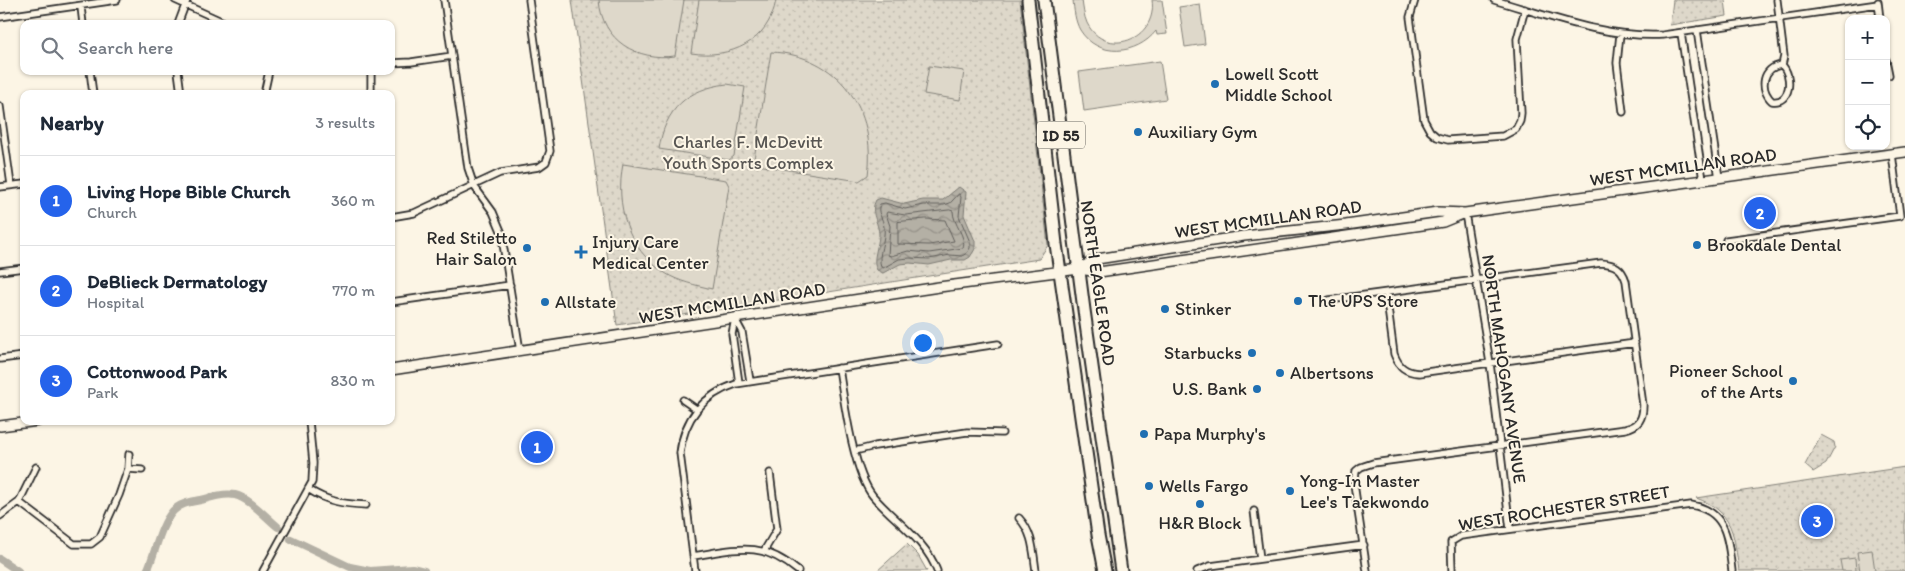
<!DOCTYPE html>
<meta charset="utf-8">
<style>
body{margin:0;font-family:Itim,sans-serif;background:#f6f6f7;color:#1f2937}
.controls{position:absolute;right:15px;top:15px;display:grid;overflow:hidden;border-radius:10px;box-shadow:0 1px 4px #0004}
.controls button{width:45px;height:45px;display:grid;place-items:center;padding:0;border:0;border-bottom:1px solid #e0e1e3;background:#fff;color:#1f2937;font:25px sans-serif}
.you{position:absolute;left:922px;top:342px;width:18px;height:18px;margin:-12px;border:4px solid #fff;border-radius:50%;background:#1a73e8;box-shadow:0 0 0 8px #1a73e833}
.badge{display:grid;place-items:center;width:32px;height:32px;border-radius:50%;background:#2563eb;color:#fff;font-size:16px;font-weight:700}
.pin{position:absolute;translate:-50% -50%;border:2px solid #fff;box-shadow:0 1px 5px #0006}
.list{margin:0;padding:0;list-style:none}
h2{display:flex;justify-content:space-between;align-items:center;height:65px;margin:0;padding:0 20px;font-size:21px}
h2 small{font-size:16px;font-weight:400;color:#747a83}
.list li{display:grid;grid-template-columns:32px 1fr auto;gap:15px;align-items:center;box-sizing:border-box;height:90px;padding:0 20px;border-top:1px solid #e0e1e3}
.list b{display:block;font-size:19px;white-space:nowrap}
.list p{margin:0;font-size:16px;white-space:nowrap;color:#747a83}
.list em{font-size:16px;font-style:normal;color:#747a83}
.icon{flex:none;width:28px;height:28px;fill:none;stroke:currentColor;stroke-width:2;stroke-linecap:round;stroke-linejoin:round}
.map{position:relative;flex:none;width:1905px;height:571px;overflow:hidden}
.search{position:absolute;background:#fff;box-shadow:0 1px 4px #0004;left:20px;top:20px;width:375px;height:55px;display:flex;align-items:center;gap:12px;box-sizing:border-box;padding:0 18px;border-radius:10px;color:#747a83;font-size:19px}
.panel{position:absolute;background:#fff;box-shadow:0 1px 4px #0004;left:20px;top:90px;width:375px;height:335px;border-radius:10px}
.map>svg:first-child{display:block}
.park{fill:url(#park-dots);stroke:#84827a}
.pitch{fill:#ded8ca;stroke:#84827a}
.water{fill:url(#water-waves);stroke:#7d7b74}
.lines{fill:none;stroke-linecap:round;stroke-linejoin:round}
.shore{stroke:#62605c;stroke-width:1}
.canal{stroke:#b4b0a5;stroke-width:8}
.street-casing{stroke:#2b2b2b;stroke-width:9}
.secondary-casing{stroke:#2b2b2b;stroke-width:12}
.highway-casing{stroke:#2b2b2b;stroke-width:15}
.street{stroke:#fcf5e5;stroke-width:5.5}
.secondary{stroke:#fcf5e5;stroke-width:9}
.highway{stroke:#fcf5e5;stroke-width:11}
.poi-dot{fill:#1f6fb2;stroke:#fcf5e5;stroke-width:2}
.labels{text-anchor:middle;stroke-width:4;stroke-linejoin:round;paint-order:stroke}
.shield{fill:#fcf5e5;stroke:#6a6863;stroke-width:1}
.shield-label{font-size:16px;font-weight:bold;fill:#2b2b2b}
.poi-label{font-size:18px;fill:#2b2b2b;stroke:#fcf5e5;text-anchor:start}
.park-label{font-size:18px;fill:#585653;stroke:#fcf5e5}
.street-label{font-size:18px;fill:#2b2b2b;stroke:#fcf5e5}
</style>
<div class="map">
<svg width="1905" height="571" viewBox="0 0 1905 571">
<defs>
<pattern id="park-dots" width="8" height="8" patternUnits="userSpaceOnUse" patternTransform="scale(1.25)"><rect width="8" height="8" fill="#ded8ca"/><path d="M2 2h.1M6 6h.1" fill="none" stroke="#bfbaae" stroke-width="1.8" stroke-linecap="round"/></pattern>
<pattern id="water-waves" width="16" height="10" patternUnits="userSpaceOnUse" patternTransform="scale(1.25)"><rect width="16" height="10" fill="#b4b0a5"/><path d="M0 5q4-4 8 0t8 0" fill="none" stroke="#938f87"/></pattern>
</defs>
<rect width="100%" height="100%" fill="#fcf5e5"/>
<filter id="ink" filterUnits="userSpaceOnUse"><feTurbulence type="fractalNoise" baseFrequency=".02" numOctaves="2"/><feDisplacementMap in="SourceGraphic" scale="10" xChannelSelector="R" yChannelSelector="G"/><feConvolveMatrix kernelMatrix="1 2 1 2 8 2 1 2 1" color-interpolation-filters="sRGB"/></filter>
<g filter="url(#ink)">
<path class="park" d="M572,0H1020L1048,245L1039,259C899,280 758,304 617,325Z
M1673,0H1725L1727,16L1670,25Z
M1821,435L1834,442L1835,447L1826,464L1813,472L1805,465Z
M1905,467V571H1739C1734,536 1734,511 1696,498Z
M907,544L918,555L927,571H877Z"/>
<path class="pitch" d="M599,0H684L675,56C637,61 602,41 599,0Z
M699,0H776C769,42 730,59 691,53Z
M1073,0H1082C1083,8 1084,16 1087,23C1105,59 1158,40 1152,0H1162L1167,34L1157,35L1156,31C1137,55 1098,59 1080,30C1075,21 1074,10 1073,0Z
M1200,4L1205,44L1185,47L1179,7Z
M771,52C839,55 877,110 868,175L859,181L757,165L754,159Z
M1160,61L1166,99L1084,111L1079,72Z
M929,66L964,71L960,100L924,94Z
M727,84L745,87L734,156L729,160L659,149C665,109 687,89 727,84Z
M623,164L726,180L729,186L712,289C696,285 679,282 665,273C627,249 615,205 623,164Z
M1872,550L1875,571H1860L1857,552Z
M1855,558L1856,571H1842L1840,560Z"/>
<path class="water" d="M959,187L966,192L964,215L975,241V249L970,257L965,260H951L929,265L910,263L900,264L883,273L877,270C871,261 879,245 879,235C879,222 869,213 876,200L881,198L904,204L923,200H943Z"/>
<g class="lines">
<path class="shore" d="M959,194L961,197L959,216L970,242V248L967,253L962,256L950,255L929,259L910,258L899,259L883,268L881,267C877,255 886,240 884,227C883,217 876,213 880,204L885,203L905,209L924,205H944L950,203Z
M950,210L953,211C953,224 967,237 963,248L929,253L908,251L891,256L888,255L890,226L886,214L887,212L905,215Z
M926,219L945,220L954,241L929,245L898,244V222Z"/>
<path class="canal" d="M291,539L350,567L370,571L412,568L424,571
M0,559L18,571
M147,571C156,552 159,527 173,511C180,503 191,502 201,500C211,497 224,493 235,495C249,498 267,518 278,527"/>
<defs>
<path id="street" d="M175,0L228,24
M444,0L468,168L474,186L493,212L501,231L520,351
M1415,0L1410,17L1424,120L1430,131L1437,137L1448,140L1503,136L1516,129L1520,121L1521,113L1517,39L1525,9
M1494,0C1549,16 1605,38 1663,35L1878,4
M1777,0L1784,56L1782,65C1793,76 1791,104 1772,101C1759,89 1762,67 1782,65
M1878,2L1880,19
M81,7L83,24
M0,17L117,0
M178,24L187,0
M1697,30L1719,178
M1681,33L1703,180
M1620,34L1617,63L1623,112
M1886,60L1889,75
M391,63L411,62L452,56
M90,71L93,94
M178,71L181,94
M371,71V94
M264,94L269,71
M0,106L11,185
M0,187L24,184
M1465,213L1490,363L1510,529
M391,217L414,213L500,173L539,167L546,162L550,151L529,0
M1726,240L1900,216L1892,154
M0,271L24,268
M1386,293L1394,354C1399,367 1405,372 1419,373L1635,343
M1329,300L1601,263C1615,264 1622,268 1626,281L1643,405C1643,419 1639,426 1625,429L1373,463L1361,467L1356,471L1354,484L1367,571
M391,302L510,285
M0,359L24,356
M839,368C844,400 853,472 873,496C893,520 926,540 937,571
M739,383L732,334L735,319L742,332L750,381
M683,400L696,409
M855,451L875,446L967,432L1002,433
M128,469L142,470
M308,489C328,502 344,504 366,505
M19,502L74,544H91L100,537L119,495L128,469L129,454
M1254,511L1260,559
M0,516L19,502L36,467
M1019,518C1033,533 1033,551 1036,571
M764,551L777,529L770,473
M693,556C738,549 761,540 798,571
M263,571L312,482L313,463L309,421
M695,571L680,453C684,419 703,395 736,384L998,344
M1197,571L1210,566L1364,545
M1452,571L1451,542L1461,536L1691,505C1728,511 1728,541 1732,571"/>
<path id="secondary" d="M1079,269L1097,259L1244,236L1346,225L1438,212L1465,213L1905,152
M391,370L939,287L1079,269L1099,272L1443,222L1465,213
M0,426L38,421"/>
<path id="highway" d="M1028,0L1056,244L1098,535L1105,571
M1044,0L1084,310L1121,571"/>
</defs>
<use href="#street" class="street-casing"/>
<use href="#secondary" class="secondary-casing"/>
<use href="#highway" class="highway-casing"/>
<use href="#street" class="street"/>
<use href="#secondary" class="secondary"/>
<use href="#highway" class="highway"/>
</g>
</g>
<g class="poi-dot">
<circle cx="1215" cy="84" r="5"/>
<circle cx="1138" cy="132" r="5"/>
<circle cx="1697" cy="245" r="5"/>
<circle cx="527" cy="248" r="5"/>
<path d="M578.5 244.5h5v5h5v5h-5v5h-5v-5h-5v-5h5z"/>
<circle cx="1298" cy="301" r="5"/>
<circle cx="545" cy="302" r="5"/>
<circle cx="1165" cy="309" r="5"/>
<circle cx="1252" cy="353" r="5"/>
<circle cx="1280" cy="373" r="5"/>
<circle cx="1793" cy="381" r="5"/>
<circle cx="1257" cy="389" r="5"/>
<circle cx="1144" cy="434" r="5"/>
<circle cx="1149" cy="486" r="5"/>
<circle cx="1290" cy="491" r="5"/>
<circle cx="1200" cy="504" r="5"/>
</g>
<g class="labels">
<rect class="shield" x="1037" y="121.5" width="48" height="27" rx="4"/>
<g class="shield-label">
<text x="1061" y="141">ID 55</text>
</g>
<g class="poi-label">
<text x="1225" y="80">Lowell Scott<tspan x="1225" dy="21">Middle School</tspan></text>
<text x="1148" y="138">Auxiliary Gym</text>
<text x="517" y="244" text-anchor="end">Red Stiletto<tspan x="517" dy="21">Hair Salon</tspan></text>
<text x="592" y="248">Injury Care<tspan x="592" dy="21">Medical Center</tspan></text>
<text x="1707" y="251">Brookdale Dental</text>
<text x="1308" y="307">The UPS Store</text>
<text x="555" y="308">Allstate</text>
<text x="1175" y="315">Stinker</text>
<text x="1242" y="359" text-anchor="end">Starbucks</text>
<text x="1783" y="377" text-anchor="end">Pioneer School<tspan x="1783" dy="21">of the Arts</tspan></text>
<text x="1290" y="379">Albertsons</text>
<text x="1247" y="395" text-anchor="end">U.S. Bank</text>
<text x="1154" y="440">Papa Murphy's</text>
<text x="1300" y="487">Yong-In Master<tspan x="1300" dy="21">Lee's Taekwondo</tspan></text>
<text x="1159" y="492">Wells Fargo</text>
<text x="1200" y="529" text-anchor="middle">H&amp;R Block</text>
</g>
<g class="park-label">
<text x="748" y="148">Charles F. McDevitt<tspan x="748" dy="21">Youth Sports Complex</tspan></text>
</g>
<g class="street-label">
<text transform="translate(1683 167) rotate(-8)" y="6">WEST MCMILLAN ROAD</text>
<text transform="translate(1268 219) rotate(-8)" y="6">WEST MCMILLAN ROAD</text>
<text transform="translate(1098 283) rotate(82)" y="6">NORTH EAGLE ROAD</text>
<text transform="translate(732 303) rotate(-9)" y="6">WEST MCMILLAN ROAD</text>
<text transform="translate(1504 369) rotate(82)" y="6">NORTH MAHOGANY AVENUE</text>
<text transform="translate(1564 508) rotate(-9)" y="6">WEST ROCHESTER STREET</text>
</g>
</g>
</svg>
<div class="controls">
<button>+</button>
<button>−</button>
<button><svg class="icon" aria-label="locate" viewBox="0 0 24 24"><circle cx="12" cy="12" r="6"/><path d="M12 2v4M12 18v4M2 12h4M18 12h4"/></svg></button>
</div>
<div class="you"></div>
<div class="pin badge" style="left:537px;top:447px">1</div>
<div class="pin badge" style="left:1760px;top:213px">2</div>
<div class="pin badge" style="left:1817px;top:521px">3</div>
<div class="search"><svg class="icon" aria-label="search" viewBox="0 0 24 24"><circle cx="10" cy="10" r="6"/><path d="M15 15l6 6"/></svg>Search here</div>
<section class="panel">
<h2>Nearby<small>3 results</small></h2>
<ul class="list">
<li><span class="badge">1</span><div><b>Living Hope Bible Church</b><p>Church</p></div><em>360 m</em></li>
<li><span class="badge">2</span><div><b>DeBlieck Dermatology</b><p>Hospital</p></div><em>770 m</em></li>
<li><span class="badge">3</span><div><b>Cottonwood Park</b><p>Park</p></div><em>830 m</em></li>
</ul>
</section>
</div>
